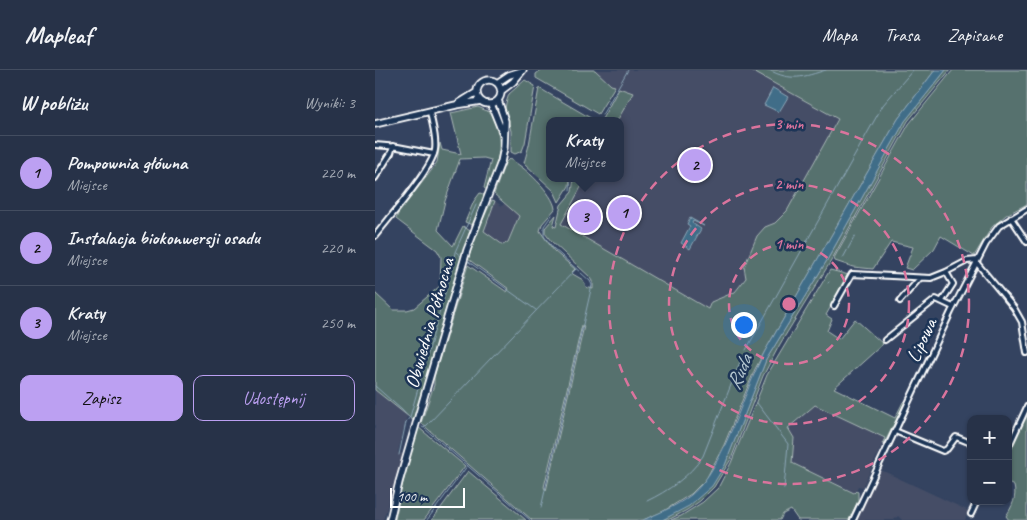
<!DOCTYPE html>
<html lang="pl">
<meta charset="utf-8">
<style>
body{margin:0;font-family:Caveat,sans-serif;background:#333e52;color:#f1f3f6}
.controls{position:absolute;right:15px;bottom:15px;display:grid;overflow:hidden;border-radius:10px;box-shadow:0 1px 4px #0004}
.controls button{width:45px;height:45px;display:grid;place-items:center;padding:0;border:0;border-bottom:1px solid #434d60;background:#273248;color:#f1f3f6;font:25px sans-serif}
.scale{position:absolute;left:15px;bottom:12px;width:75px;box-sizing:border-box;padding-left:5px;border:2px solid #fff;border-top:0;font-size:14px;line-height:18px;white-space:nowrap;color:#fff;-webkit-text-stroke:4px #1d3557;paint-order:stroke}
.you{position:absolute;left:368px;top:254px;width:18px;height:18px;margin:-12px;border:4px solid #fff;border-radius:50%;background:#1a73e8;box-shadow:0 0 0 8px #1a73e833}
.badge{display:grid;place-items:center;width:32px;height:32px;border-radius:50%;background:#bca0f2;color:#111;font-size:16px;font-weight:700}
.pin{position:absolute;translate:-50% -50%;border:2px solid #fff;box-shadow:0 1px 5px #0006}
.popup{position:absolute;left:171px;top:47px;width:78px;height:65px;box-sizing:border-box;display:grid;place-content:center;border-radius:10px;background:#273248;filter:drop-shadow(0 1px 4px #0005);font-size:16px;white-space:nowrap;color:#a4aab4}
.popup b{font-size:19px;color:#f1f3f6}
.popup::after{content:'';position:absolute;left:50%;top:100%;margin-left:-10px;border:10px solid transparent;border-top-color:#273248}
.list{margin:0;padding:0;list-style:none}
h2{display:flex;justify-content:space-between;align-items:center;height:65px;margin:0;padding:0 20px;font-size:21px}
h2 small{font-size:16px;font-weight:400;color:#a4aab4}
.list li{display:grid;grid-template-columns:32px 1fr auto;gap:15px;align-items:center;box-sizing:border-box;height:75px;padding:0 20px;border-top:1px solid #434d60}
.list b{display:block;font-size:19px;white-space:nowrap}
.list p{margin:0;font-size:16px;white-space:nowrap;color:#a4aab4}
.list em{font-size:16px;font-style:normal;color:#a4aab4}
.actions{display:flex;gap:10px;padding:15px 20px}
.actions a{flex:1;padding:11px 0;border:1px solid #bca0f2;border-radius:10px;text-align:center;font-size:18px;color:#bca0f2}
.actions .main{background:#bca0f2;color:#111}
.map{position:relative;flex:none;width:652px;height:450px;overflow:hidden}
header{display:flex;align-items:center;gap:30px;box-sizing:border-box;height:70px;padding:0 25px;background:#273248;border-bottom:1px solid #434d60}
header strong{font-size:24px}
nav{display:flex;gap:28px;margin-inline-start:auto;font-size:18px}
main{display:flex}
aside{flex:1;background:#273248}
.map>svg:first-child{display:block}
.built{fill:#444d66}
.green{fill:#56716e;stroke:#aab8b6;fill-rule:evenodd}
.water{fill:#416d88;stroke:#8da7b8}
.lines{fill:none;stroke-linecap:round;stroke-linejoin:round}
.stream{stroke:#8da7b8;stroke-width:1}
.street-casing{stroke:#fff;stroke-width:8}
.secondary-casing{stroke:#fff;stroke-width:9}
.street{stroke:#1d3557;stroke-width:4}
.secondary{stroke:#1d3557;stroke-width:5.5}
.ring{fill:none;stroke:#da749d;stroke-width:2.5;stroke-dasharray:9 6}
.labels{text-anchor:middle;stroke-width:5;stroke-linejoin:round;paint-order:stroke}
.street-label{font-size:20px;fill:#fff;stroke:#1d3557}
.water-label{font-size:21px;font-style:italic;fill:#b3c5cf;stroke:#1d3557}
.centre{fill:#da749d;stroke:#1d3557;stroke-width:2.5}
.ring-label{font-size:15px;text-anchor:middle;font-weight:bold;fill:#da749d;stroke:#1d3557;stroke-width:5;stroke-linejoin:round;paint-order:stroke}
</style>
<header>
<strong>Mapleaf</strong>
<nav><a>Mapa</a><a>Trasa</a><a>Zapisane</a></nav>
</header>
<main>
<aside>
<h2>W pobliżu<small>Wyniki: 3</small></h2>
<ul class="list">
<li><span class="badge">1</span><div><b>Pompownia główna</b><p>Miejsce</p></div><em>220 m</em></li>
<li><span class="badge">2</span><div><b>Instalacja biokonwersji osadu</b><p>Miejsce</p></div><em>220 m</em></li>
<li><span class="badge">3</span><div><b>Kraty</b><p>Miejsce</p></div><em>250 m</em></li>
</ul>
<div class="actions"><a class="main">Zapisz</a><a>Udostępnij</a></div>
</aside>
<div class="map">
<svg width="652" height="450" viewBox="0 0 652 450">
<rect width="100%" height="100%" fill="#344360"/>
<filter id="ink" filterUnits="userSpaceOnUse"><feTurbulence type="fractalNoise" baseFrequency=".02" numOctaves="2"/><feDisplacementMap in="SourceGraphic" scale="10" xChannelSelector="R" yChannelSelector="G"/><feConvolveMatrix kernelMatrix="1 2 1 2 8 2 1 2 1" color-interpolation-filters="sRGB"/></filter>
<g filter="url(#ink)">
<path class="built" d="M220,0H375L463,49L412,141L400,153L390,157L382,166L374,186L371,208L360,222L336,232L333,239L185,154L211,108H245V51H242L258,23L236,15Z
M120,131L127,136L130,133L144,146L133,172L128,175L109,161Z
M0,320L32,346L23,382L25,384L27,383L30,384L8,450H0Z
M440,334L510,368L488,417L483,416L480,423L417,393L419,368L413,358Z
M506,400L594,441L590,450H527L523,446L519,450H482Z"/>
<path class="green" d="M166,0H220L236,15L240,16L223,44L161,8V4Z
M375,0H560L523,49L390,281L380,299L349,375L331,409L316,424L287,442L268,450H157L46,353L59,315V307L93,195L132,222L134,219L93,189L103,160L117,130L120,131L109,161L128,175L133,172L144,146L119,124L130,93L134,89C148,95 179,124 180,139L167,154L165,161L179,181L200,199L196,203L208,210L211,217L218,219V211L216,208L176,171L170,163V158L181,145L178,156L181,157L186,135L197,122L199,108H211L186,154L333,239L336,232L360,222L371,208L369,197L382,166L390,157L400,153L412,141L463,49ZM207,255L209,256L171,421L169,417Z
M571,0H575L533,51L456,191L405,274L388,306L356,389L339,417L325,431L312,440L295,449L287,450L295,446L343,405L350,395L391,290L451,192L530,51Z
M578,0H652V134L631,145L617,157L599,186L566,166L559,179L537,200L530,198L538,177L516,172L498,199L478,197L460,191L459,188L534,54Z
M150,10L160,16L150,73L147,81L140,84L136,82V61L130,39L131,33L134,24Z
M164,18L219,50L175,51V108H195L194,116L184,132L179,121L149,93L154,75Z
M244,18L258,23L242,51H230L227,49Z
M103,37L114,42L118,47L120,46C128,79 124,90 112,120L109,118L116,90L109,88L85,89L70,131L63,160L78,176L88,156L95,161L70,242L39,351L0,320V223L18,240H32L39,238L65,216L66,187L62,180L21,149L23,144L56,101L62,92L65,73L67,80L86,84L76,43Z
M105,123L110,125L97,155L90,152L99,131Z
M455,200L474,205L451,245L457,249L452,261L464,269L480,249L508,274L459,318L520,348L528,332H530L509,374H507L510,368L440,335L413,358L419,368L417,393L479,423L481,421L483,422V431L474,450H423L416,440L408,444L405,450H296L306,446L328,432L343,418L356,393L392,305Z
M652,342V450H634L631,446C637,437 642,427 639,416L633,413V380Z
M43,357L90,396L49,450H20L25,424Z
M93,401L151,450H57Z"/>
<path class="water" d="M560,0H571L530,51L451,192L391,290L350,395L337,416L314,436L295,446L287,450H268C284,443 302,436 316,425C349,399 369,320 390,281L523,49Z
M398,18L413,27L404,42L389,35Z
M315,148L329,156L318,151L317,153L326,159L315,179L306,173L315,156L312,154Z"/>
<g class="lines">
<path class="stream" d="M394,0C417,12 428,7 451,0
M227,45L253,0
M195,120L196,108
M81,182L87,187
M468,188L480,166
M91,190L161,240
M453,213L454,212
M371,280L508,35L538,0
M0,316L36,348
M382,333L413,374L409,419
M47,357L49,358L54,353L201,199
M50,359L155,450
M24,385L31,352L35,347L77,198L80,182L101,135
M272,431C293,421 315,406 328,386L367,287
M166,438L217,215L215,211L178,178L169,166V156L177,145
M52,450L93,395"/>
<defs>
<path id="street" d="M0,75L23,77L59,84
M0,108L16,83L18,76
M636,148L652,172
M0,166C14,148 57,99 60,80C62,68 57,54 55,42
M601,192L639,238L647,252L652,283
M525,231L545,208
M567,231L578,214L571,202
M459,236L477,204L556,208L571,202L592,191L602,190
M510,270L561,229L578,237
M520,361L568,381L572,379L581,367L596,373
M633,378L652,337
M596,444L602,431
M478,450L576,242L611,174L624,156L652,139"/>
<path id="secondary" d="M102 22a12 12 0 1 1 24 0a12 12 0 1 1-24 0Z
M122,13L134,5L147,1
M126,21L138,12L148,0
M116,34L128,64
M81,35L102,22
M0,54L81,35L106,31
M15,450L24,412L92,180L126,92L129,78L130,51L123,30"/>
</defs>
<use href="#street" class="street-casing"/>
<use href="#secondary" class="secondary-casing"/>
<use href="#street" class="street"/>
<use href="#secondary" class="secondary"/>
</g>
</g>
<g class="ring">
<circle cx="414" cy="234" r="60"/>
<circle cx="414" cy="234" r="120"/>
<circle cx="414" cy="234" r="180"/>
</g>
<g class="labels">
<g class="street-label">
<text transform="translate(54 253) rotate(-74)" y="7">Obwiednia Północna</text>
<text transform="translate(546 270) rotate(-65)" y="7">Lipowa</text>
</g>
<g class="water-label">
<text transform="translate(364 302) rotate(-67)" y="7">Ruda</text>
</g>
</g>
<circle cx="414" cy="234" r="8" class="centre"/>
<g class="ring-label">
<text x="414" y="59">3 min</text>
<text x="414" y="119">2 min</text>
<text x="414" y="179">1 min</text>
</g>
</svg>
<div class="controls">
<button>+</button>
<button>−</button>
</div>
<div class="scale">100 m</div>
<div class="you"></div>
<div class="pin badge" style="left:249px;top:143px">1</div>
<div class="pin badge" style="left:320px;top:95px">2</div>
<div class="pin badge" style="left:210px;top:147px">3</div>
<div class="popup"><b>Kraty</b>Miejsce</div>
</div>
</main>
